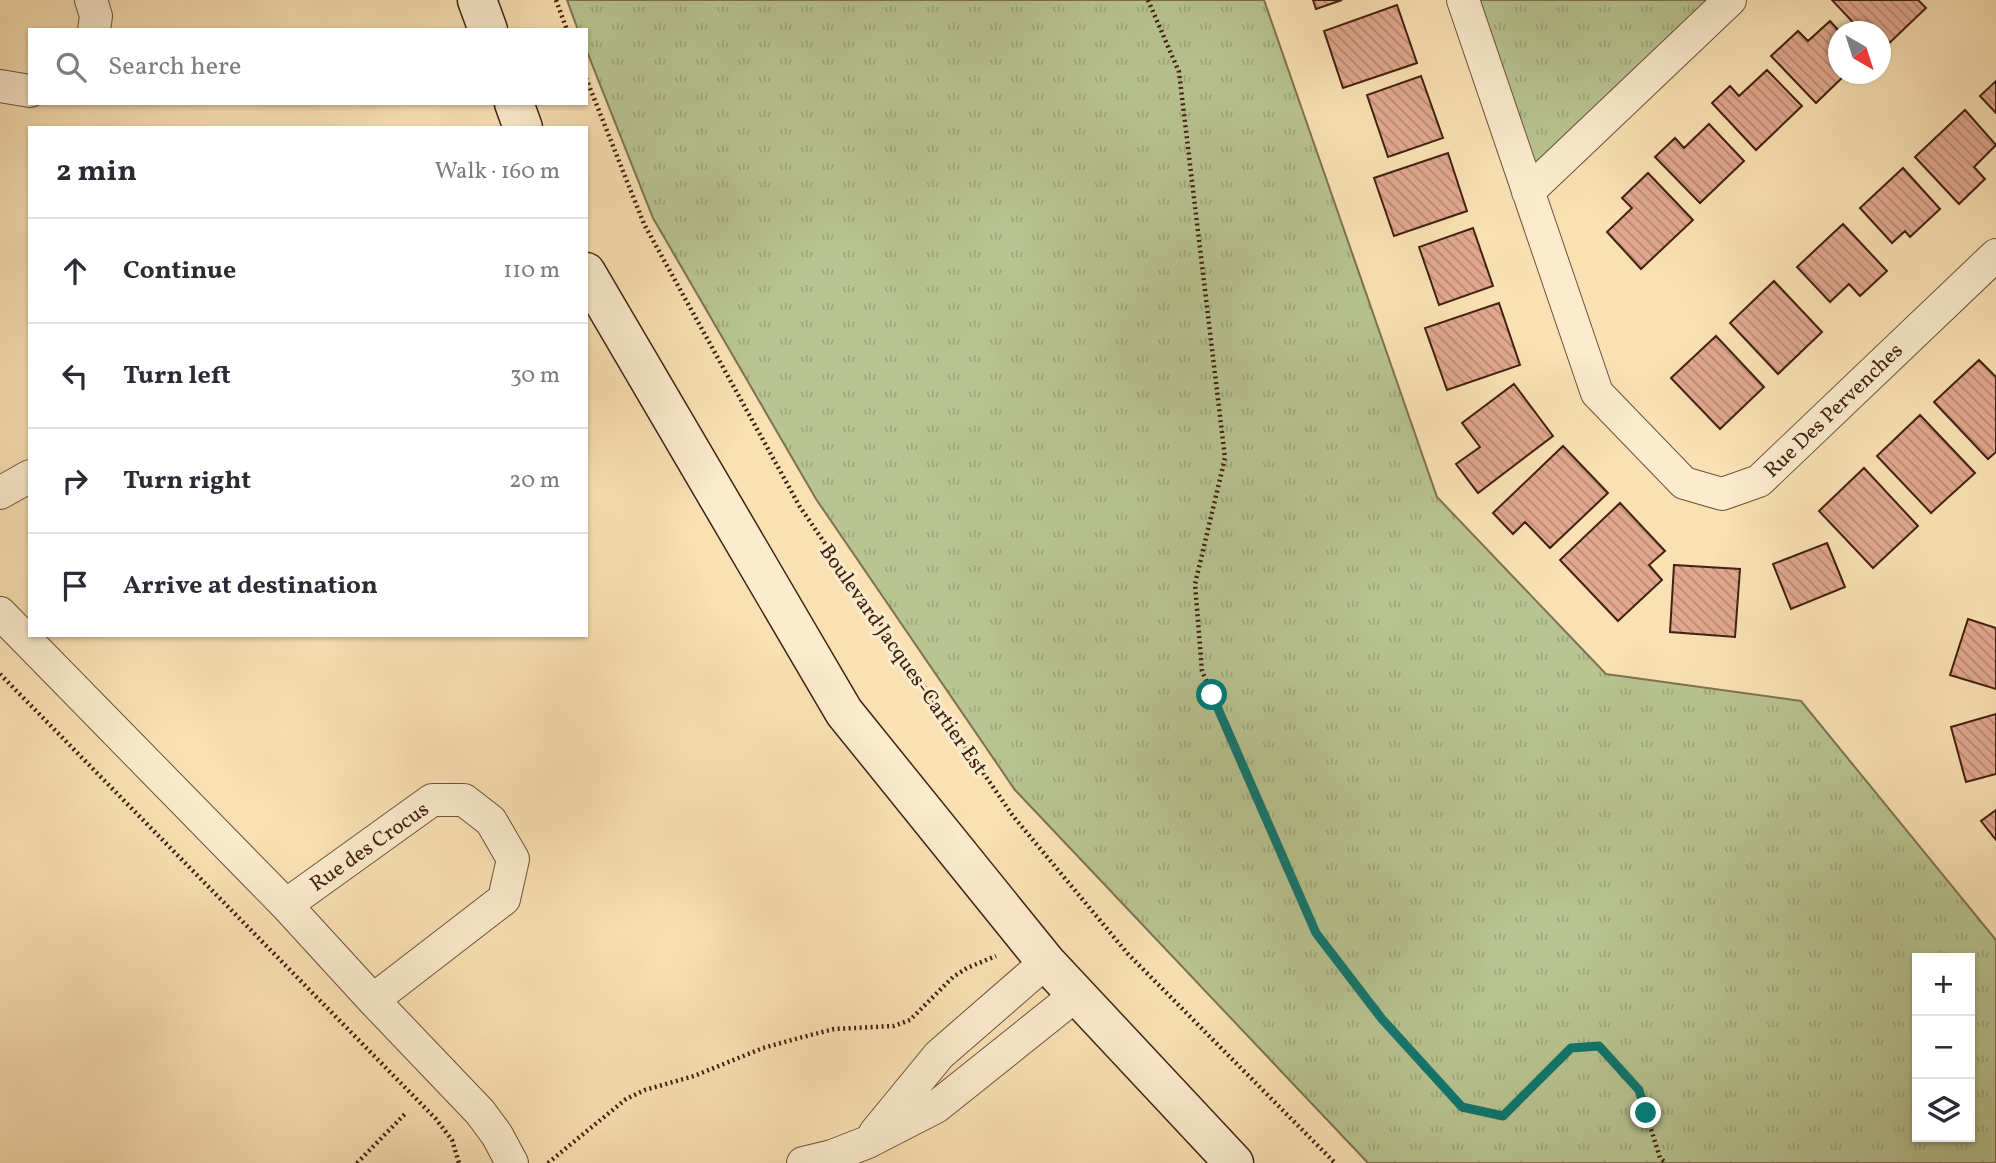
<!DOCTYPE html>
<meta charset="utf-8">
<style>
body{margin:0;font-family:Vollkorn,serif;background:#f2f2f3;color:#2b2b33}
.controls{position:absolute;right:21px;bottom:21px;display:grid;overflow:hidden;border-radius:0px;box-shadow:0 2px 5px #0004}
.controls button{width:63px;height:63px;display:grid;place-items:center;padding:0;border:0;border-bottom:2px solid #e1e1e2;background:#fff;color:#2b2b33;font:35px sans-serif}
.compass{position:absolute;left:1828px;top:21px;width:63px;height:63px;border-radius:50%;background:#fff;box-shadow:0 2px 5px #0004;rotate:141deg}
.stop{position:absolute;width:21px;height:21px;margin:-16px;border:5px solid #0f766e;border-radius:50%;background:#fff}
.stop.end{background:#0f766e;border-color:#fff;box-shadow:0 2px 7px #0008}
.list{margin:0;padding:0;list-style:none}
h2{display:flex;justify-content:space-between;align-items:center;height:91px;margin:0;padding:0 28px;font-size:30px}
h2 small{font-size:23px;font-weight:400;color:#7c7c81}
.list li{display:grid;grid-template-columns:46px 1fr auto;gap:21px;align-items:center;box-sizing:border-box;height:105px;padding:0 28px;border-top:2px solid #e1e1e2}
.list b{display:block;font-size:26px;white-space:nowrap}
.list em{font-size:23px;font-style:normal;color:#7c7c81}
.icon{flex:none;width:38px;height:38px;fill:none;stroke:currentColor;stroke-width:2;stroke-linecap:round;stroke-linejoin:round}
.map{position:relative;flex:none;width:1996px;height:1163px;overflow:hidden}
.search{position:absolute;background:#fff;box-shadow:0 2px 5px #0004;left:28px;top:28px;width:560px;height:77px;display:flex;align-items:center;gap:18px;box-sizing:border-box;padding:0 24px;border-radius:0px;color:#7c7c81;font-size:26px}
.panel{position:absolute;background:#fff;box-shadow:0 2px 5px #0004;left:28px;top:126px;width:560px;height:511px;border-radius:0px}
.map>svg:first-child{display:block}
.grass{fill:url(#grass-tufts);stroke:#7e7250;stroke-width:2;fill-rule:evenodd}
.building{fill:url(#building-back-hatch);stroke:#432010;stroke-width:2}
.lines{fill:none;stroke-linecap:round;stroke-linejoin:round}
.minor-casing{stroke:#705039;stroke-width:34}
.secondary-casing{stroke:#432010;stroke-width:41}
.path{stroke:#432010;stroke-width:4.5;stroke-dasharray:2 3.5;stroke-linecap:butt}
.minor{stroke:#fbecce;stroke-width:32}
.secondary{stroke:#fbecce;stroke-width:38}
.route{stroke:#0f766e;stroke-width:9}
.labels{text-anchor:middle;stroke-width:6;stroke-linejoin:round;paint-order:stroke}
.street-label{font-size:21px;fill:#432010;stroke:#fbecce}
</style>
<div class="map">
<svg width="1996" height="1163" viewBox="0 0 1996 1163">
<defs>
<pattern id="grass-tufts" width="24" height="20" patternUnits="userSpaceOnUse" patternTransform="scale(1.75)"><rect width="24" height="20" fill="#b8c491"/><path d="M3 7l-1-3M5 7V3M7 7l1-3M15 17l-1-3M17 17v-4M19 17l1-3" fill="none" stroke="#9fa87c"/></pattern>
<pattern id="building-back-hatch" width="6" height="6" patternUnits="userSpaceOnUse" patternTransform="scale(1.75)"><rect width="6" height="6" fill="#e1a88f"/><path d="M-1 5l2 2M0 0l6 6M5-1l2 2" fill="none" stroke="#b88873"/></pattern>
</defs>
<rect width="100%" height="100%" fill="#f9e1b3"/>
<filter id="stains"><feTurbulence type="fractalNoise" baseFrequency=".00286" numOctaves="4"/><feColorMatrix values="0 0 0 0 .2 0 0 0 0 .09 0 0 0 0 .02 0 0 0 .5 -.17"/></filter>
<radialGradient id="worn" r=".72"><stop offset=".6" stop-color="#630" stop-opacity="0"/><stop offset="1" stop-color="#630" stop-opacity=".3"/></radialGradient>
<path class="grass" d="M567,0H1264L1437,497L1606,674L1801,701L1996,940V1163H1368L1015,790L816,499L653,218L586,49V30H578ZM1917,958H1970V1137H1917Z
M1463,0H1730L1528,192Z"/>
<path class="building" d="M1313,0H1342L1316,9Z
M1832,0H1918L1926,8L1881,51V32H1862Z
M1397,5L1417,63L1343,88L1324,31Z
M1830,21L1840,32L1839,74H1846L1816,103L1771,56L1798,31L1808,41Z
M1767,70L1802,106L1756,150L1712,103L1730,86L1739,96Z
M1421,76L1443,138L1388,157L1367,95Z
M1996,81V113L1980,96Z
M1965,110L1996,145L1974,167L1985,179L1959,204L1915,157Z
M1709,124L1744,161L1700,203L1655,157L1675,138L1684,148Z
M1448,153L1467,211L1394,236L1374,178Z
M1903,168L1940,209L1910,237L1905,231L1892,243L1860,208Z
M1648,173L1693,220L1641,269L1607,232L1632,208L1622,198Z
M1843,224L1887,271L1860,296L1849,284L1830,302L1797,267Z
M1473,228L1493,286L1439,305L1419,247Z
M1774,281L1822,332L1778,374L1730,323Z
M1499,303L1520,365L1447,390L1425,328Z
M1716,336L1764,387L1720,429L1671,378Z
M1979,360L1996,377V452L1988,459L1934,402Z
M1514,384L1553,436L1478,493L1456,464L1480,447L1462,423Z
M1920,415L1975,473L1931,513L1877,456Z
M1563,446L1608,493L1550,548L1525,522L1513,534L1493,513Z
M1864,468L1918,526L1873,568L1819,511Z
M1620,503L1665,551L1649,565L1662,580L1618,621L1560,560Z
M1827,543L1845,587L1791,609L1773,564Z
M1674,565L1740,569L1735,637L1670,632Z
M1968,619L1996,628V689L1950,675Z
M1996,714V774L1966,782L1951,727Z
M1996,810V840L1981,821Z"/>
<g class="lines">
<defs>
<path id="minor" d="M91,0L96,16L94,30
M1463,0L1597,393L1684,483L1722,494L1759,481L1996,255
M0,86L30,91
M1528,192L1730,0
M0,493L30,476
M0,613L286,905L373,1000L480,1112L497,1135L512,1163
M286,905L432,800H464L491,821L513,859L504,899L373,1000
M875,1133L939,1055L1046,962
M803,1163L832,1156L868,1142L936,1107L1076,995"/>
<path id="secondary" d="M477,0L488,30
M514,103L523,128
M586,272L844,712L1046,962L1234,1163"/>
</defs>
<use href="#minor" class="minor-casing"/>
<use href="#secondary" class="secondary-casing"/>
<path class="path" d="M556,0L567,30
M1148,0L1179,72L1225,458L1195,584L1202,671L1316,933L1382,1019L1462,1107L1503,1116L1571,1048L1599,1047L1639,1090L1660,1158L1666,1163
M586,78L644,224L800,507L1013,816L1128,954L1335,1163
M0,674L436,1119L452,1140L459,1163
M357,1163L406,1113
M548,1163L626,1099L645,1090L694,1076L763,1048L799,1038L834,1029L894,1026L910,1020L953,977L967,968L996,956"/>
<use href="#minor" class="minor"/>
<use href="#secondary" class="secondary"/>
</g>
<g class="lines">
<path class="route" d="M1212,695L1316,933L1382,1019L1462,1107L1503,1116L1571,1048L1599,1046L1639,1090L1646,1113"/>
</g>
<g class="labels">
<g class="street-label">
<text transform="translate(1833 410) rotate(-44)" y="7">Rue Des Pervenches</text>
<text transform="translate(904 659) rotate(55)" y="7">Boulevard Jacques-Cartier Est</text>
<text transform="translate(369 846) rotate(-35)" y="7">Rue des Crocus</text>
</g>
</g>
<rect width="100%" height="100%" filter="url(#stains)"/>
<rect width="100%" height="100%" fill="url(#worn)"/>
</svg>
<div class="controls">
<button>+</button>
<button>−</button>
<button><svg class="icon" aria-label="layers" viewBox="0 0 24 24"><path d="M12 4l9 5-9 5-9-5zM3 14l9 5 9-5"/></svg></button>
</div>
<svg class="compass" viewBox="-18 -18 36 36"><path d="M0-13l5 13h-10z" fill="#e53935"/><path d="M0 13l5-13h-10z" fill="#7c7c81"/></svg>
<div class="stop" style="left:1212px;top:695px"></div>
<div class="stop end" style="left:1646px;top:1113px"></div>
<div class="search"><svg class="icon" aria-label="search" viewBox="0 0 24 24"><circle cx="10" cy="10" r="6"/><path d="M15 15l6 6"/></svg>Search here</div>
<section class="panel">
<h2>2 min<small>Walk · 160 m</small></h2>
<ul class="list">
<li><svg class="icon" aria-label="ahead" viewBox="0 0 24 24"><path d="M12 20V5M6 11l6-6 6 6"/></svg><div><b>Continue</b></div><em>110 m</em></li>
<li><svg class="icon" aria-label="left" viewBox="0 0 24 24"><path d="M17 20v-9H6M10 6l-5 5 5 5"/></svg><div><b>Turn left</b></div><em>30 m</em></li>
<li><svg class="icon" aria-label="right" viewBox="0 0 24 24"><path d="M7 20v-9h11M14 6l5 5-5 5"/></svg><div><b>Turn right</b></div><em>20 m</em></li>
<li><svg class="icon" aria-label="arrive" viewBox="0 0 24 24"><path d="M6 21V4h12l-3 4 3 4H6"/></svg><div><b>Arrive at destination</b></div></li>
</ul>
</section>
</div>
